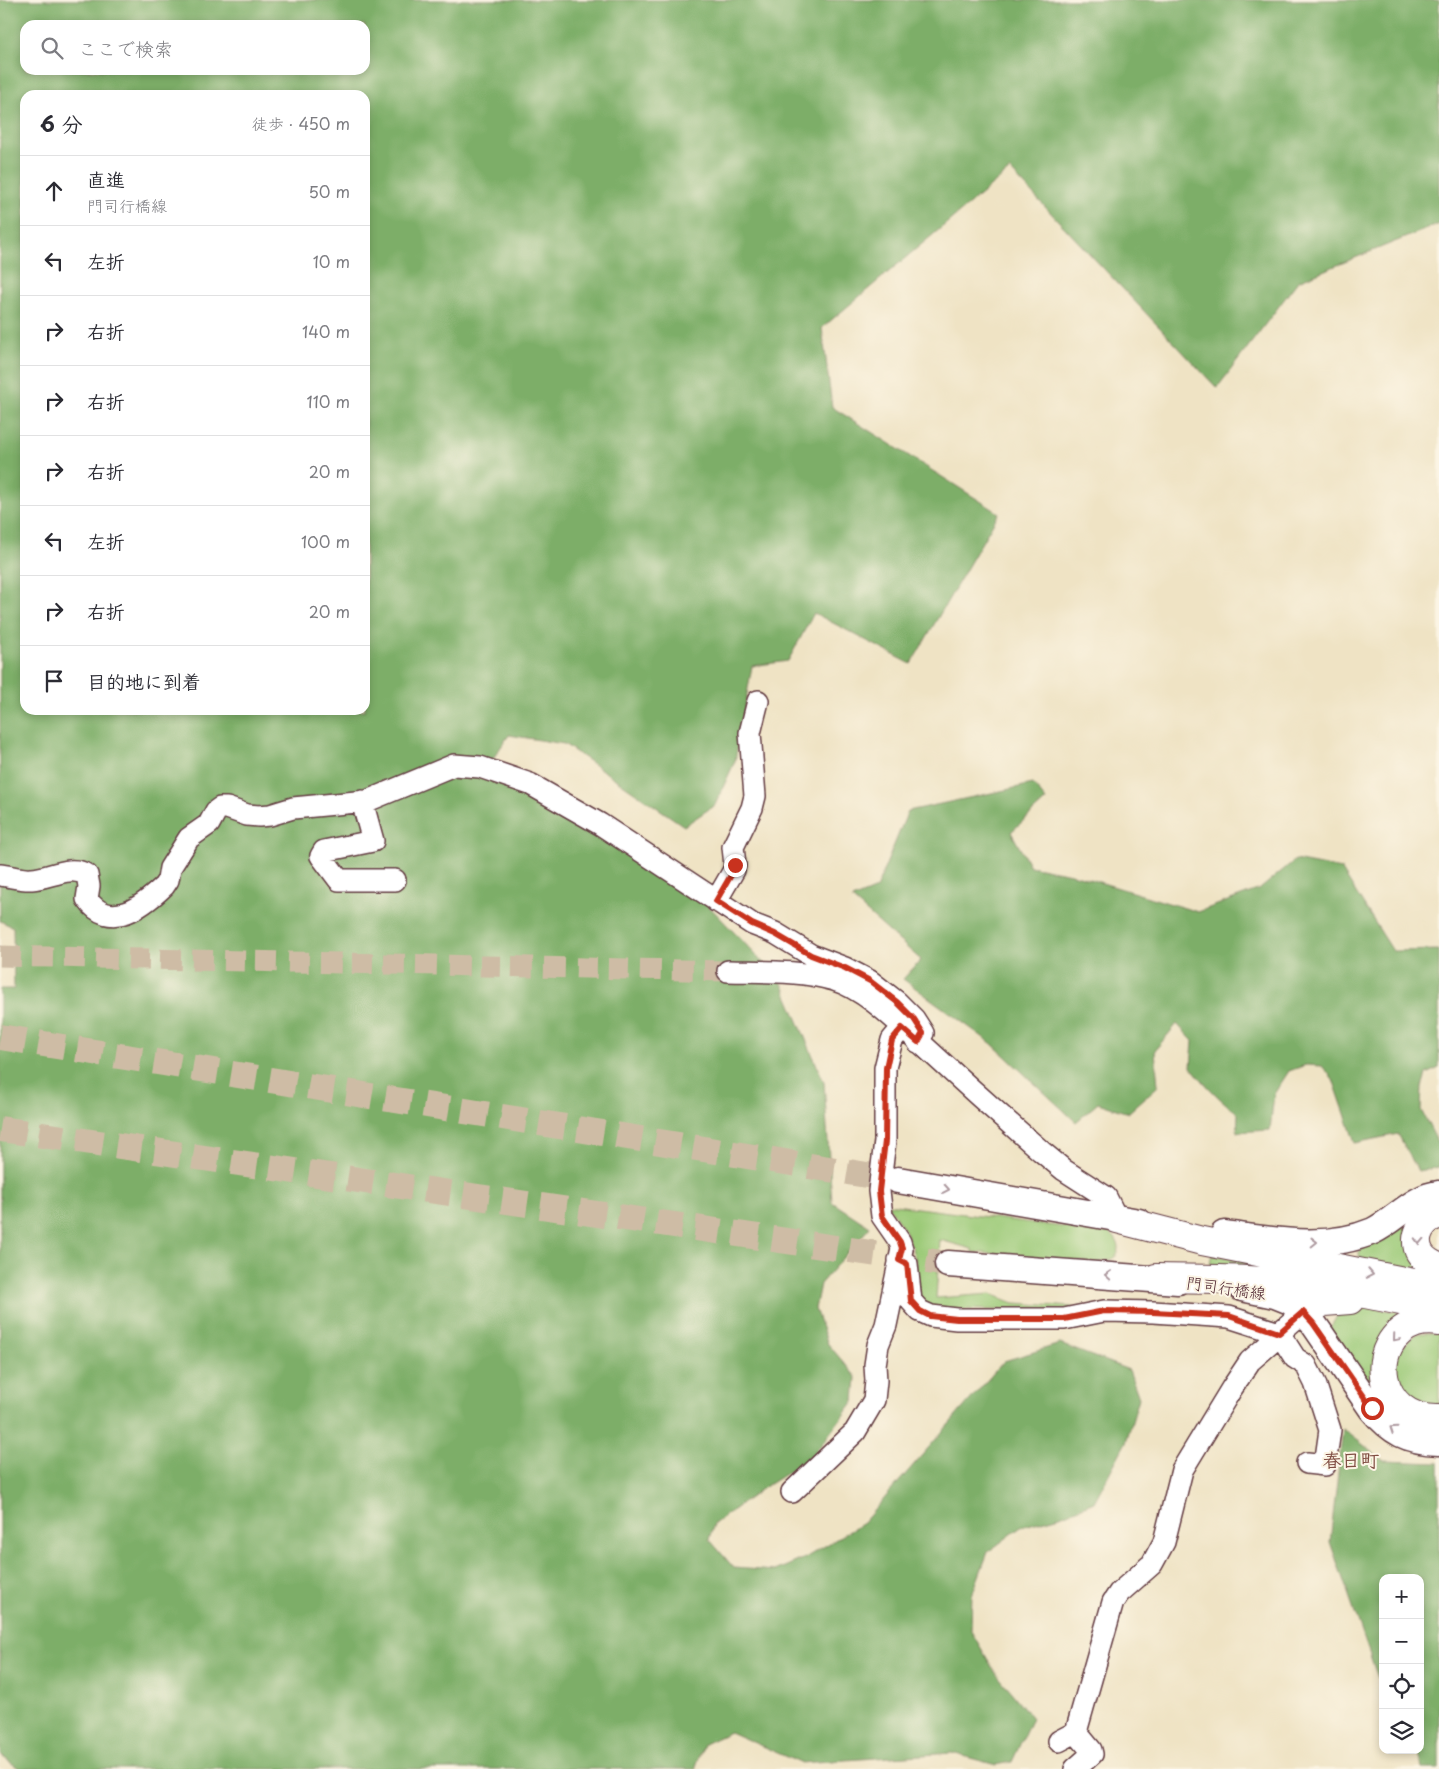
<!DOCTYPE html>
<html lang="ja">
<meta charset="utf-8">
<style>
body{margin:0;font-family:"Playpen Sans","Klee One",sans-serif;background:#f2f2f3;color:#2b2b33}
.controls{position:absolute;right:15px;bottom:15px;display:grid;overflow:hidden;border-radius:10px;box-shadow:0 2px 8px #0003}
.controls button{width:45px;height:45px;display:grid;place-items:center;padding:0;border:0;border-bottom:1px solid #e1e1e2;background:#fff;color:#2b2b33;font:25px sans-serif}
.stop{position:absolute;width:15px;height:15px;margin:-11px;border:4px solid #c8321e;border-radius:50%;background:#fff}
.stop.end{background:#c8321e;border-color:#fff;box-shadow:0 1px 5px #0008}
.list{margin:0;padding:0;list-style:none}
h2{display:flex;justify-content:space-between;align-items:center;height:65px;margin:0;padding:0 20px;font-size:21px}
h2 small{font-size:16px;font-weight:400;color:#7c7c81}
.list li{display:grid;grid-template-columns:32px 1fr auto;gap:15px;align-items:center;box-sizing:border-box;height:70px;padding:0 20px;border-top:1px solid #e1e1e2}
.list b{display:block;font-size:19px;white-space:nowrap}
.list p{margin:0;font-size:16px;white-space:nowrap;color:#7c7c81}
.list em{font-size:16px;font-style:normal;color:#7c7c81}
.icon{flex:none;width:28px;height:28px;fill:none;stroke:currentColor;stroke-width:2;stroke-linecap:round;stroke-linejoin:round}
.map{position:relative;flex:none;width:1439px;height:1769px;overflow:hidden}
.search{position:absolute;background:#fff;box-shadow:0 2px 8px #0003;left:20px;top:20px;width:350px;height:55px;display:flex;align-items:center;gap:12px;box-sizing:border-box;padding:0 18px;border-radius:15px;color:#7c7c81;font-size:19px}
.panel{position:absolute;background:#fff;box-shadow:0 2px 8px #0003;left:20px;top:90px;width:350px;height:625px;border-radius:15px}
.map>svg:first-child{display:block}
.green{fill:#9cca78;stroke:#737452}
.forest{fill:#7dae68;stroke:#64664a;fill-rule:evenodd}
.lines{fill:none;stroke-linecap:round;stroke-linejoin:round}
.minor-tunnel{stroke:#cebca5;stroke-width:21;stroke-dasharray:21 11;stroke-linecap:butt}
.major-tunnel{stroke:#cebca5;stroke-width:26;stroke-dasharray:26 13;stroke-linecap:butt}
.minor-casing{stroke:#633c42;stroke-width:24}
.major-casing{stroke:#633c42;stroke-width:29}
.highway-casing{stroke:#633c42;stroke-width:30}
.minor{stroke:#fff;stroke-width:21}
.major{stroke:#fff;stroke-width:26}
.highway{stroke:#fff;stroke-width:28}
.oneway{stroke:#ae9aa0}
.route{stroke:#c8321e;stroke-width:6}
.labels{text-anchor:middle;stroke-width:4;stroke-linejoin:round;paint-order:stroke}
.street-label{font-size:16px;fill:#4a1f2b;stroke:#fcf5e5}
.quarter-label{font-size:19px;font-weight:bold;fill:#814e44;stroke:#fcf5e5}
</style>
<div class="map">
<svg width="1439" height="1769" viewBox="0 0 1439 1769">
<rect width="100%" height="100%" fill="#fcf5e5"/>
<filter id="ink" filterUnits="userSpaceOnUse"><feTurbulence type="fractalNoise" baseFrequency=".02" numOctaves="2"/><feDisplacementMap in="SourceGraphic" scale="10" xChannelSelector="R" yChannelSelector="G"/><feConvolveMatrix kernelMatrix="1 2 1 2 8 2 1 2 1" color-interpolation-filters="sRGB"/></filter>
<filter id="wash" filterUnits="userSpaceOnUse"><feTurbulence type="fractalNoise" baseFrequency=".0096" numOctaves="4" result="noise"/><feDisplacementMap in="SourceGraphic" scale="20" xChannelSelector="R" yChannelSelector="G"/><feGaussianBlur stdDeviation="1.12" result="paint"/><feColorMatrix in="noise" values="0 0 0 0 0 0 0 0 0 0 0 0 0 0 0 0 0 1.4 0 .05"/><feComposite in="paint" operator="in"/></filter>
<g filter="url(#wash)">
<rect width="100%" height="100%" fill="#efe3c4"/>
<path class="green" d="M887,1204L1110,1233C1120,1241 1124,1255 1109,1260C1105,1262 1100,1262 1096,1263L972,1252V1249L940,1240L936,1298L991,1294L1014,1303L1072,1307L1071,1311L928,1309L919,1300L915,1258L906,1232Z
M1413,1217L1418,1267L1412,1272L1360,1260L1359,1253L1363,1247Z
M1214,1255L1352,1280L1210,1265L1211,1257Z
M1344,1304L1400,1312L1401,1317L1378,1398L1329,1330Z
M1418,1333H1439V1408L1433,1409L1398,1391C1395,1356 1390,1356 1418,1333Z"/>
<path class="forest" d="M0,0H1439V224L1298,281L1217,388L1010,170L822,328L832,407L999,513L911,664L814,613L788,661L752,666L735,761L715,805L684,826L564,744L509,735L492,760L677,873L781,981L824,1082L832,1202L870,1227L820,1284L815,1309L828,1344L856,1377L854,1401L812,1457L760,1490L714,1524L709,1539L734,1568L775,1571L805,1558L863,1523L1004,1361L1060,1344L1129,1370L1139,1398L1126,1442L1094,1502L1060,1516L1021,1527L988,1552L972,1595L971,1631L995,1672L1032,1718L1012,1762L996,1765L952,1753L800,1763L730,1732L704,1744L695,1769H20L0,1755V989H14L13,927L0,921ZM25,25H365V70H25ZM25,95H365V710H25Z
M1033,784L1046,800L1011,832L1030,866L1076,875L1198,912L1260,889L1295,860L1341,869L1393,951L1439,950V1068L1426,1074L1422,1087L1421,1110L1439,1145V1167L1418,1171L1398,1134L1355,1143L1333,1079L1322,1066L1306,1065L1289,1071L1274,1094L1270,1130L1237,1132L1238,1113C1219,1100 1205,1084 1191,1067L1193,1041L1177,1024L1155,1050L1158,1086L1128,1113L1098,1103L1076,1122L991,1043L903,979L921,960L852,899L876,889L908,811Z
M1343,1429L1384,1461L1439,1463V1769H1423L1418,1750H1420V1578H1383V1685L1378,1678L1330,1542Z"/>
</g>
<g filter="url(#ink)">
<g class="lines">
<path class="minor-tunnel" d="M0,956L728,971"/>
<path class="major-tunnel" d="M0,1037L898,1180
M0,1129L948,1264"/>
<defs>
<path id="minor" d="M362,801L373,841L324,851L321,856L339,880H395
M0,875C10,876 22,880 32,879C50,878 70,864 87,875L89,886L87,899C110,932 143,906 164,886L168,880L170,868L189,838L209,824L216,811L220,808H227L247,815L259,816L270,815L293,808L367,801L454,765L480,767L530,784L600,824L752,924L775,933L811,955L845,968L870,981L897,1002L914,1019L923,1033L918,1042
M716,901L734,870L735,865L733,847L752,808L755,796L750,733L758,701
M728,971C763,972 799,970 834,980C867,990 899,1024 925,1047C963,1082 1002,1117 1041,1151L1064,1170L1106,1197L1117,1219
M899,1260L907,1264L911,1301L920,1311L931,1316L957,1319H1064L1104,1311L1153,1312L1229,1317L1279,1333L1295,1358L1306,1365L1315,1383L1330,1430L1325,1465L1307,1463
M792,1492L855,1432L874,1400L876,1381L875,1365L878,1345L886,1325L902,1249L900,1242L882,1216L879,1191L885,1141V1068L892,1040L902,1028
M1059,1741L1076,1732
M1075,1769L1092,1754L1091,1750L1076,1732L1113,1602L1119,1593L1152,1564L1164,1542L1182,1470L1232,1388L1250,1361L1272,1342L1279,1333L1303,1312"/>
<path id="major" d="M898,1180L1139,1222
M1224,1234C1272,1240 1326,1251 1373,1231C1396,1220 1413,1197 1439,1194
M948,1264L1178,1281
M1242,1288L1275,1295L1290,1301L1303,1312L1313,1323L1372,1409C1391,1432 1408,1441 1439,1442"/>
<path id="highway" d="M1439,1215C1423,1218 1411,1237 1420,1253C1424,1260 1431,1264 1439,1267
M1117,1219L1202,1241L1439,1288
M1156,1278C1203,1279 1250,1278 1297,1284C1345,1289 1392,1299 1439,1309
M1303,1312L1324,1302L1350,1300
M1439,1322C1431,1321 1423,1321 1416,1323C1365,1340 1375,1421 1439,1419"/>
</defs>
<use href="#minor" class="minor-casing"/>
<use href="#major" class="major-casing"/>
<use href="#highway" class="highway-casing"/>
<use href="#minor" class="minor"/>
<use href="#major" class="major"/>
<use href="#highway" class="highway"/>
</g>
<defs><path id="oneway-chevron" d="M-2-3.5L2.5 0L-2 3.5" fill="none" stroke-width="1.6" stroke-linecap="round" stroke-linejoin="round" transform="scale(1.25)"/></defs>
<g class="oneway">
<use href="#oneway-chevron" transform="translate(946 1189) rotate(10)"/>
<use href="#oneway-chevron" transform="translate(1419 1241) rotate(92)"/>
<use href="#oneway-chevron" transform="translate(1314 1242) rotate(-1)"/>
<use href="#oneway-chevron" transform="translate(1370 1274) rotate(11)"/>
<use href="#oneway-chevron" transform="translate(1108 1275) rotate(-176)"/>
<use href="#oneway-chevron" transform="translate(1396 1338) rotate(130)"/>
<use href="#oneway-chevron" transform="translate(1393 1429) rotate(-146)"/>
</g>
</g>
<g class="lines" filter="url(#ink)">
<path class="route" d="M735,865L734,870L716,901L752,924L775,934L811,955L845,968L870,981L897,1002L914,1019L923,1033L918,1042L902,1028L892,1040L886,1068L885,1141L879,1191L882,1216L900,1242L902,1248L899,1260L907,1264L911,1301L920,1311L930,1316L957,1319H1064L1104,1311L1153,1312L1229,1316L1279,1333L1303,1312L1313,1323L1372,1408"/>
</g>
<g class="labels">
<g class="street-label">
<text transform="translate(1226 1288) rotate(8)" y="6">門司行橋線</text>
</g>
<g class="quarter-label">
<text x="1351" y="1467">春日町</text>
</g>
</g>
</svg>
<div class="controls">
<button>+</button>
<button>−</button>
<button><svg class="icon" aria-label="locate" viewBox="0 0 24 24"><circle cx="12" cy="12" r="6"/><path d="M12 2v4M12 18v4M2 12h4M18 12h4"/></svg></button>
<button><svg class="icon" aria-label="layers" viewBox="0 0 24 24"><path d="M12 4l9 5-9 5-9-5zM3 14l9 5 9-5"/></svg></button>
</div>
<div class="stop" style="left:1372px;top:1408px"></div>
<div class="stop end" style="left:735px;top:865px"></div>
<div class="search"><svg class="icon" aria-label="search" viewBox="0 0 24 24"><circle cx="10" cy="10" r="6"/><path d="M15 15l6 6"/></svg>ここで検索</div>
<section class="panel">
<h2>6 分<small>徒歩 · 450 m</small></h2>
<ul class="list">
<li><svg class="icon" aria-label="ahead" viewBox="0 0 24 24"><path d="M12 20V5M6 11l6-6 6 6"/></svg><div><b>直進</b><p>門司行橋線</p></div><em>50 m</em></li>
<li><svg class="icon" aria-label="left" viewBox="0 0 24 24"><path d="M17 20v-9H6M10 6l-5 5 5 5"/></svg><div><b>左折</b></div><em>10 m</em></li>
<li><svg class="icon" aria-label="right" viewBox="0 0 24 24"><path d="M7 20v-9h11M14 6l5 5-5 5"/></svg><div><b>右折</b></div><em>140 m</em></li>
<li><svg class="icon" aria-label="right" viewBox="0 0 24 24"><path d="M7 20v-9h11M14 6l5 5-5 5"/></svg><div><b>右折</b></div><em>110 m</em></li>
<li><svg class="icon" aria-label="right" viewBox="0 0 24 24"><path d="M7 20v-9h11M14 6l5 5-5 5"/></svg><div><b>右折</b></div><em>20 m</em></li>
<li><svg class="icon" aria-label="left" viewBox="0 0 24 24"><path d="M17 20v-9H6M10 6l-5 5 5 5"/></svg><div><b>左折</b></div><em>100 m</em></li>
<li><svg class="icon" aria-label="right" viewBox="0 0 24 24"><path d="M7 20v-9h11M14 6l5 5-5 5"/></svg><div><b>右折</b></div><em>20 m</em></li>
<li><svg class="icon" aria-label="arrive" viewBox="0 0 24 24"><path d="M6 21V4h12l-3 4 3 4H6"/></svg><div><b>目的地に到着</b></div></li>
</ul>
</section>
</div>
